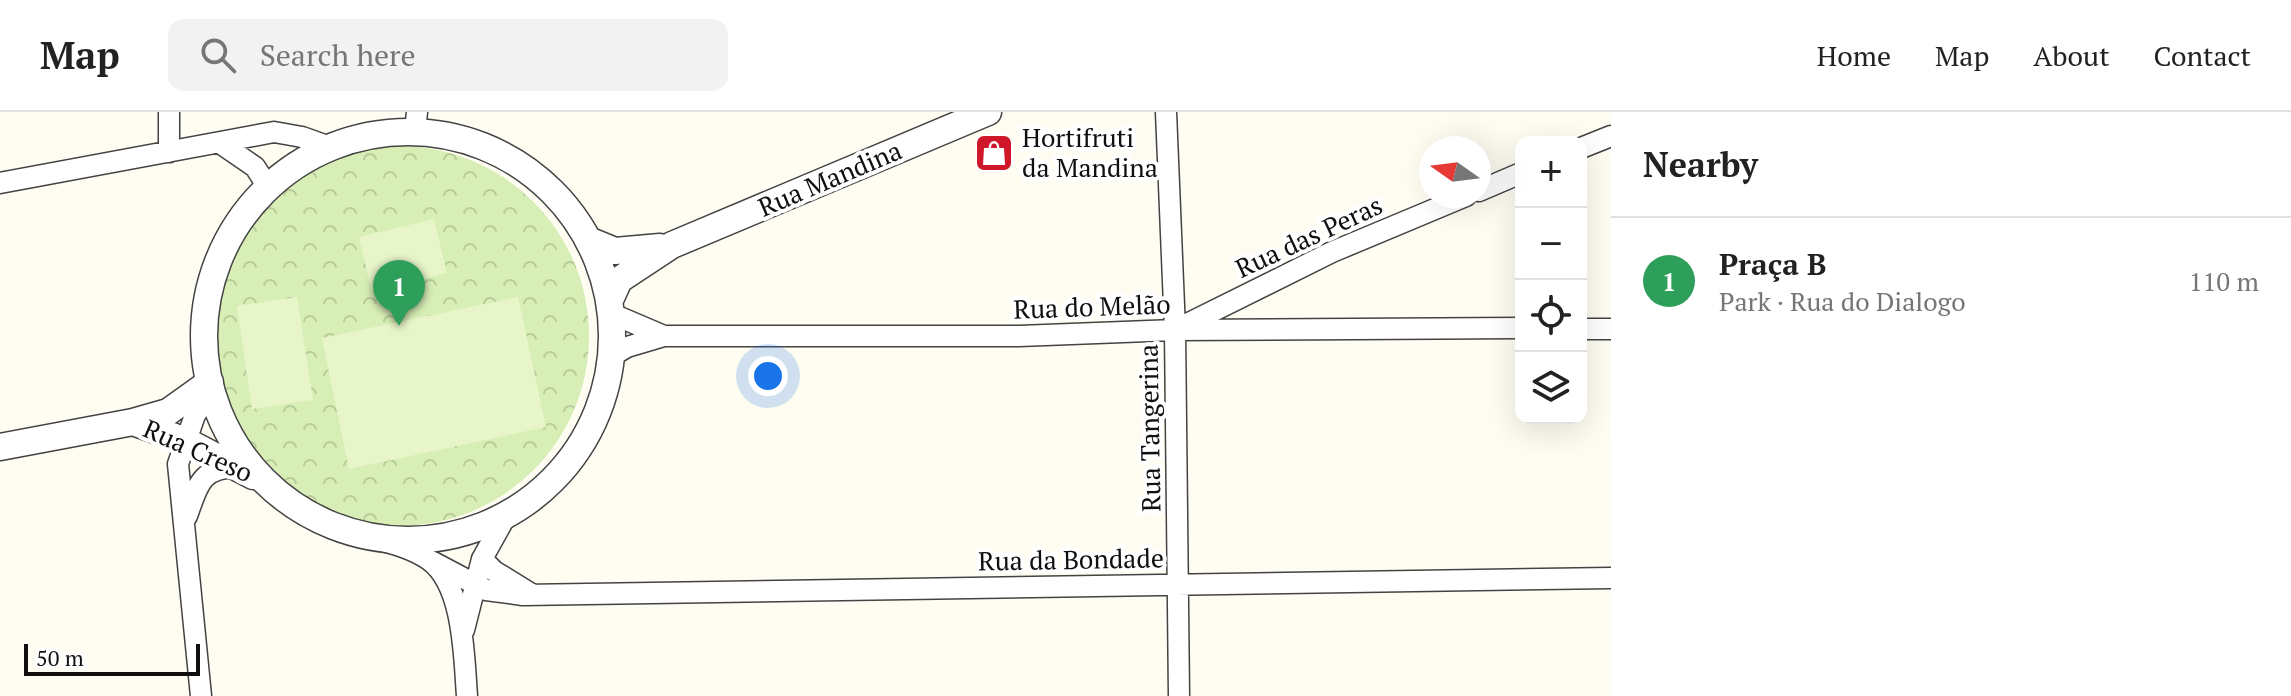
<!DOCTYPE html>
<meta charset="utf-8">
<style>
body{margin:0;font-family:"PT Serif",serif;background:#f2f2f2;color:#222}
.controls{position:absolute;right:24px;top:24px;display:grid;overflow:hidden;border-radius:16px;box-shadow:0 8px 32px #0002}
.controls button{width:72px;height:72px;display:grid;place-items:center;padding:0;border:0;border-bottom:2px solid #e0e0e0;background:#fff;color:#222;font:40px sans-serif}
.compass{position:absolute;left:1419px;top:24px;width:72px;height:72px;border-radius:50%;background:#fff;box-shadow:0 8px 32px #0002;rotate:284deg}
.scale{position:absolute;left:24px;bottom:20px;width:176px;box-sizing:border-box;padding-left:8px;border:4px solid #101010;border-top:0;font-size:22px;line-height:28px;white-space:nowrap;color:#101010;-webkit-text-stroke:6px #fff;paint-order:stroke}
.you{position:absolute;left:768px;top:264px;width:28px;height:28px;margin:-20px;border:6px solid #fff;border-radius:50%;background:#1a73e8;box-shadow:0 0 0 12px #1a73e833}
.badge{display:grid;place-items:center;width:52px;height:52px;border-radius:50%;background:#d01729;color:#fff;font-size:26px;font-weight:700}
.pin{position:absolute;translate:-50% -66px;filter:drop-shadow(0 2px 4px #0008)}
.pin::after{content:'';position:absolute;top:42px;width:28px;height:24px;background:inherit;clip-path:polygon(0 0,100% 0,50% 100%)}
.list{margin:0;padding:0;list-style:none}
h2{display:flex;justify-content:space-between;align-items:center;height:104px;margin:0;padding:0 32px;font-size:34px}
h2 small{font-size:26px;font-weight:400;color:#767676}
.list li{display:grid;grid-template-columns:52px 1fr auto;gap:24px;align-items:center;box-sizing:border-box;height:128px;padding:0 32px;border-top:2px solid #e0e0e0}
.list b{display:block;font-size:30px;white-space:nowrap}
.list p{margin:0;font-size:26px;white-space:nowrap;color:#767676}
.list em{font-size:26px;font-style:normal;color:#767676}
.icon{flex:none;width:44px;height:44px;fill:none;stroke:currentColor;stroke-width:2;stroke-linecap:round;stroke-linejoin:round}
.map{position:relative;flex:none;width:1611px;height:584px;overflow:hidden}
header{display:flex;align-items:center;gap:48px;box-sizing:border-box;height:112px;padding:0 40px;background:#fff;border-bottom:2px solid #e0e0e0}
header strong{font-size:38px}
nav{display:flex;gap:44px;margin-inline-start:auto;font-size:28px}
.search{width:560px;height:72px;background:#f2f2f2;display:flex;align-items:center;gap:20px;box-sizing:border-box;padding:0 28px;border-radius:16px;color:#767676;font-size:30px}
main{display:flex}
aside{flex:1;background:#fff}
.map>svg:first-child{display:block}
.park{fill:url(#park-crowns)}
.pitch{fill:#e8f5c9}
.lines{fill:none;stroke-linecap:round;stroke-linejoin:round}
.minor-casing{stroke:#434343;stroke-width:23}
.tertiary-casing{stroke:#434343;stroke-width:29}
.minor{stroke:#fff;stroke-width:20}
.tertiary{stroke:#fff;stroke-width:26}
.labels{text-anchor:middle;stroke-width:8;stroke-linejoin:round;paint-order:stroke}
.poi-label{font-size:26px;fill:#101010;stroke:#fff;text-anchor:start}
.street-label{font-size:26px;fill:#101010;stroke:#fff}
</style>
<header>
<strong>Map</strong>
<div class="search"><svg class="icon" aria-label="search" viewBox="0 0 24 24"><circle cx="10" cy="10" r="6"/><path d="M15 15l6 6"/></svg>Search here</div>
<nav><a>Home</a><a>Map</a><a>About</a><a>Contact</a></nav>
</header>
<main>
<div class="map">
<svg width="1611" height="584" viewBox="0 0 1611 584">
<defs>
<pattern id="park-crowns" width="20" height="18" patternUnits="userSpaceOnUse" patternTransform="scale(2)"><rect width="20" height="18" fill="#d7efb6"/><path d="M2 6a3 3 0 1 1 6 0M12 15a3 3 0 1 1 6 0" fill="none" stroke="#b8cc9b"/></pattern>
</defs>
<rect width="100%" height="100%" fill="#fffcf2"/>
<path class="park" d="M209 224a190 190 0 1 1 380 0a190 190 0 1 1-380 0Z"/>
<path class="pitch" d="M434,107L447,161L372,179L359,125Z
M297,185L313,288L252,297L237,194Z
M518,185L546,315L349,357L322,226Z"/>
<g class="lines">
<defs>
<path id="minor" d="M169,0V40
M1166,0L1175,218L1179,584
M415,19L417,0
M220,31L255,55L268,75
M1581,36L1611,24
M0,71L274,20L302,25L330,35
M1479,79L1521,61
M610,201L664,224
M1179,216L1332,140L1466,84
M1581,217H1611
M610,245L627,235L664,224H1019L1175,218L1521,216
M187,404C198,373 200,356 237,355
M365,424C386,430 411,435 429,448C464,473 464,545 467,584
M482,447L494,459L533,483
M433,450L486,478L523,483L1611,466
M464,518L482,447L507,402
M201,584L178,352L195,303L211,278"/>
<path id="tertiary" d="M204 224a204 204 0 1 1 408 0a204 204 0 1 1-408 0Z
M588,128L615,139L660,135
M609,190L619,168L672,133L988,0
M133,310L186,329L253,364
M0,335L133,310L168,300L210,270"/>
</defs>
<use href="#minor" class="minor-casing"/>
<use href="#tertiary" class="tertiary-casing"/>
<use href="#minor" class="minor"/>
<use href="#tertiary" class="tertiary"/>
</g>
<defs>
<symbol id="shop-square" viewBox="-11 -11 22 22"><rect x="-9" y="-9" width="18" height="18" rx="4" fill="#d01729" stroke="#fff"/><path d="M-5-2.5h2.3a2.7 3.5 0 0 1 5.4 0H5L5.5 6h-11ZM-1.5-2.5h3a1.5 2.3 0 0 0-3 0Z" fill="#fff"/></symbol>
</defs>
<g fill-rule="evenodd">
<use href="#shop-square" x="972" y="19" width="44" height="44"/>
</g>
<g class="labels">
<g class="poi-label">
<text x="1022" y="35">Hortifruti<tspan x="1022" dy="30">da Mandina</tspan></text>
</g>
<g class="street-label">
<text transform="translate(830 67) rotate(-23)" y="9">Rua Mandina</text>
<text transform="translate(1309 125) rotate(-25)" y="9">Rua das Peras</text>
<text transform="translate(1092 195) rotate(-2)" y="9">Rua do Melão</text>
<text transform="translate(1150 316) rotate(-91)" y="9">Rua Tangerina</text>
<text transform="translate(198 339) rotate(24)" y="9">Rua Creso</text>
<text transform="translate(1071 448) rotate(-1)" y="9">Rua da Bondade</text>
</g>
</g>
</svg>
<div class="controls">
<button>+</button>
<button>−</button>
<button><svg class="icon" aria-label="locate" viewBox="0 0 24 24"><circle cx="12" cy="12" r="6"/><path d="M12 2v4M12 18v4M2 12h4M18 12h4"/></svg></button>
<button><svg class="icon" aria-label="layers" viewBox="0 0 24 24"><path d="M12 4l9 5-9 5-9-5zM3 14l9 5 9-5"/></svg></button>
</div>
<svg class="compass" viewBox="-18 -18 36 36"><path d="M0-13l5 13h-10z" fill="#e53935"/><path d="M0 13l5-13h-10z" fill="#767676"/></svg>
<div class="scale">50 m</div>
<div class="you"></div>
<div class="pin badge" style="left:399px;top:214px;background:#2e9e5b">1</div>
</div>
<aside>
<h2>Nearby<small></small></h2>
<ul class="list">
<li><span class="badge" style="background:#2e9e5b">1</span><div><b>Praça B</b><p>Park · Rua do Dialogo</p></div><em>110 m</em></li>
</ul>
</aside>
</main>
